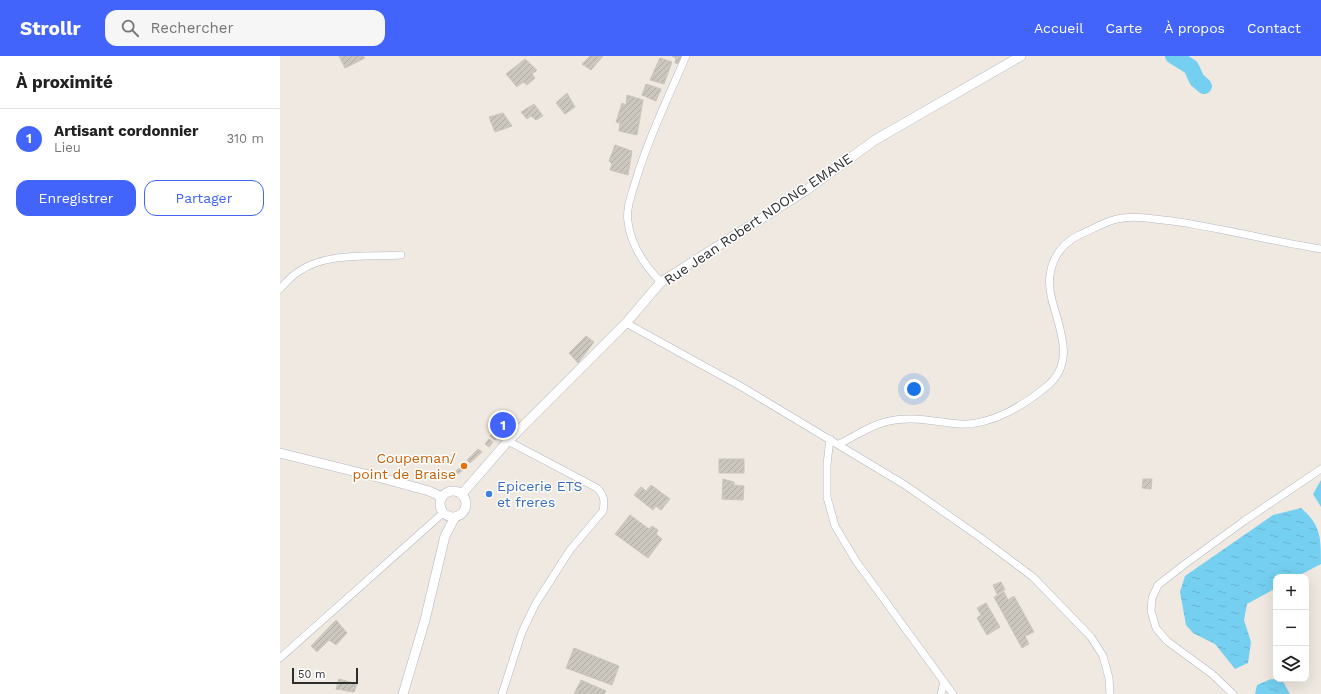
<!DOCTYPE html>
<html lang="fr">
<meta charset="utf-8">
<style>
body{margin:0;font-family:"Work Sans",sans-serif;background:#f6f6f6;color:#222}
.controls{position:absolute;right:12px;bottom:12px;display:grid;overflow:hidden;border-radius:8px;box-shadow:0 4px 16px #0002}
.controls button{width:36px;height:36px;display:grid;place-items:center;padding:0;border:0;border-bottom:1px solid #e0e0e0;background:#fff;color:#222;font:20px sans-serif}
.scale{position:absolute;left:12px;bottom:10px;width:66px;box-sizing:border-box;padding-left:4px;border:2px solid #2e2e2e;border-top:0;font-size:11px;line-height:14px;white-space:nowrap;color:#2e2e2e;-webkit-text-stroke:3px #fff;paint-order:stroke}
.you{position:absolute;left:634px;top:333px;width:14px;height:14px;margin:-10px;border:3px solid #fff;border-radius:50%;background:#1a73e8;box-shadow:0 0 0 6px #1a73e833}
.badge{display:grid;place-items:center;width:26px;height:26px;border-radius:50%;background:#4264fb;color:#fff;font-size:13px;font-weight:700}
.pin{position:absolute;translate:-50% -50%;border:2px solid #fff;box-shadow:0 1px 4px #0006}
.list{margin:0;padding:0;list-style:none}
h2{display:flex;justify-content:space-between;align-items:center;height:52px;margin:0;padding:0 16px;font-size:17px}
h2 small{font-size:13px;font-weight:400;color:#767676}
.list li{display:grid;grid-template-columns:26px 1fr auto;gap:12px;align-items:center;box-sizing:border-box;height:60px;padding:0 16px;border-top:1px solid #e0e0e0}
.list b{display:block;font-size:15px;white-space:nowrap}
.list p{margin:0;font-size:13px;white-space:nowrap;color:#767676}
.list em{font-size:13px;font-style:normal;color:#767676}
.actions{display:flex;gap:8px;padding:12px 16px}
.actions a{flex:1;padding:9px 0;border:1px solid #4264fb;border-radius:12px;text-align:center;font-size:14px;color:#4264fb}
.actions .main{background:#4264fb;color:#fff}
.icon{flex:none;width:22px;height:22px;fill:none;stroke:currentColor;stroke-width:2;stroke-linecap:round;stroke-linejoin:round}
.map{position:relative;flex:none;width:1041px;height:638px;overflow:hidden}
header{display:flex;align-items:center;gap:24px;box-sizing:border-box;height:56px;padding:0 20px;background:#4264fb;color:#fff}
header strong{font-size:19px}
nav{display:flex;gap:22px;margin-inline-start:auto;font-size:14px}
.search{width:280px;height:36px;background:#f6f6f6;display:flex;align-items:center;gap:10px;box-sizing:border-box;padding:0 14px;border-radius:12px;color:#767676;font-size:15px}
main{display:flex}
aside{flex:1;background:#fff}
.map>svg:first-child{display:block}
.water{fill:url(#water-ripples)}
.lines{fill:none;stroke-linecap:round;stroke-linejoin:round}
.river{stroke:#75cff0;stroke-width:16}
.building{fill:url(#building-hatch);stroke:#cbc5ba}
.minor-casing{stroke:#b4b7c1;stroke-width:8}
.tertiary-casing{stroke:#b4b7c1;stroke-width:10}
.minor{stroke:#fff;stroke-width:7}
.tertiary{stroke:#fff;stroke-width:9}
.food-dot{fill:#e8710a;stroke:#fff;stroke-width:1.5}
.shop-dot{fill:#3f7fe0;stroke:#fff;stroke-width:1.5}
.labels{text-anchor:middle;stroke-width:3;stroke-linejoin:round;paint-order:stroke}
.street-label{font-size:14px;fill:#2e2e2e;stroke:#fff}
.food-label{font-size:14px;fill:#c56008;stroke:#fff;text-anchor:end}
.shop-label{font-size:14px;fill:#366cbe;stroke:#fff;text-anchor:start}
</style>
<header>
<strong>Strollr</strong>
<div class="search"><svg class="icon" aria-label="search" viewBox="0 0 24 24"><circle cx="10" cy="10" r="6"/><path d="M15 15l6 6"/></svg>Rechercher</div>
<nav><a>Accueil</a><a>Carte</a><a>À propos</a><a>Contact</a></nav>
</header>
<main>
<aside>
<h2>À proximité<small></small></h2>
<ul class="list">
<li><span class="badge">1</span><div><b>Artisant cordonnier</b><p>Lieu</p></div><em>310 m</em></li>
</ul>
<div class="actions"><a class="main">Enregistrer</a><a>Partager</a></div>
</aside>
<div class="map">
<svg width="1041" height="638" viewBox="0 0 1041 638">
<defs>
<pattern id="water-ripples" width="26" height="14" patternUnits="userSpaceOnUse"><rect width="26" height="14" fill="#75cff0"/><path d="M2 4q2-2 4 0t4 0M15 11q2-2 4 0t4 0" fill="none" stroke="#66b2ce"/></pattern>
<pattern id="building-hatch" width="6" height="6" patternUnits="userSpaceOnUse"><rect width="6" height="6" fill="#cbc7bf"/><path d="M-1 1l2-2M0 6l6-6M5 7l2-2" fill="none" stroke="#afaba4"/></pattern>
</defs>
<rect width="100%" height="100%" fill="#efe9e1"/>
<path class="water" d="M1041,424V451L1033,438Z
M1021,452C1041,469 1041,482 1041,508L1016,521H996V532L967,548L964,564L971,586L968,607L955,613L935,588L913,577L906,569L900,536L905,520L993,459Z
M991,623L1002,624L1010,638H975L977,629Z"/>
<g class="lines">
<path class="river" d="M893,0L911,11L917,24L924,30"/>
</g>
<path class="building" d="M59,0H83L85,2L65,12Z
M310,0H323L311,14L302,8Z
M392,0H401L399,8L395,7L396,2Z
M380,2L392,6L384,28L370,24Z
M245,3L257,14L252,18L255,22L247,29L243,26L237,31L226,18Z
M366,28L381,33L376,45L362,39Z
M287,37L295,51L285,58L276,47Z
M347,39L363,44L357,79L339,75L340,67L336,66L342,47L346,49Z
M254,48L263,60L256,64L251,60L247,63L241,56Z
M223,57L232,70L215,76L209,61Z
M335,89L352,95L348,119L330,114L332,108L329,105Z
M306,280L314,286L298,307L289,297Z
M225,365L228,370L220,372L218,368Z
M216,372L220,376L215,384L210,380Z
M209,383L213,386L209,391L205,388Z
M198,393L202,396L190,407L187,404Z
M439,403H464V417H439Z
M181,411L183,414L178,418L176,415Z
M443,423L454,426V429L464,430L463,444L442,443Z
M863,423H872L871,433L862,432Z
M371,429L390,443L381,454L376,450L373,454L354,439L361,431L366,435Z
M350,459L369,473L372,470L378,474L376,478L382,483L368,502L335,478Z
M721,526L725,534L717,538L713,529Z
M724,536L728,544L734,540L754,576L745,580L749,588L742,592L714,541Z
M706,547L720,571L707,579L697,562L701,559L697,552Z
M56,564L67,577L56,589L49,584L37,596L31,590Z
M294,592L339,610L332,629L286,612Z
M59,623L77,628L74,636L56,633Z
M301,624L326,635L324,638H294Z"/>
<g class="lines">
<defs>
<path id="minor" d="M381,226C365,210 351,189 348,166C346,153 351,140 355,127C368,83 388,42 406,0
M0,233C5,228 11,220 18,216C46,196 88,201 121,199
M346,267L462,331L625,429L701,482L753,521L811,581L823,600L829,622L830,638
M550,383L547,408V441L555,470L576,505L673,638
M559,388C574,381 589,370 605,366C630,359 655,366 679,368C710,370 743,350 766,331C796,307 780,275 772,244C765,218 773,192 799,179C811,174 824,166 837,163C855,159 874,163 892,165C942,172 991,185 1041,193
M0,602L163,457
M222,638L242,576L256,547L290,494L323,455C325,444 324,439 317,432L228,385
M661,638L664,626
M953,638L932,618L887,585L876,572L871,555L872,542L878,529L905,508L964,465L1041,413"/>
<path id="tertiary" d="M0,397L105,423L149,435L162,441
M160 448a13 13 0 1 1 26 0a13 13 0 1 1-26 0Z
M182,438L228,385L346,267L381,226L525,135L595,84L741,0
M123,638L145,564L165,480L175,461"/>
</defs>
<use href="#minor" class="minor-casing"/>
<use href="#tertiary" class="tertiary-casing"/>
<use href="#minor" class="minor"/>
<use href="#tertiary" class="tertiary"/>
</g>
<circle class="food-dot" cx="184" cy="410" r="4"/>
<circle class="shop-dot" cx="209" cy="438" r="4"/>
<g class="labels">
<g class="street-label">
<text transform="translate(478 163) rotate(-34)" y="5">Rue Jean Robert NDONG EMANE</text>
</g>
<g class="food-label">
<text x="176" y="407">Coupeman/<tspan x="176" dy="16">point de Braise</tspan></text>
</g>
<g class="shop-label">
<text x="217" y="435">Epicerie ETS<tspan x="217" dy="16">et freres</tspan></text>
</g>
</g>
</svg>
<div class="controls">
<button>+</button>
<button>−</button>
<button><svg class="icon" aria-label="layers" viewBox="0 0 24 24"><path d="M12 4l9 5-9 5-9-5zM3 14l9 5 9-5"/></svg></button>
</div>
<div class="scale">50 m</div>
<div class="you"></div>
<div class="pin badge" style="left:223px;top:369px">1</div>
</div>
</main>
